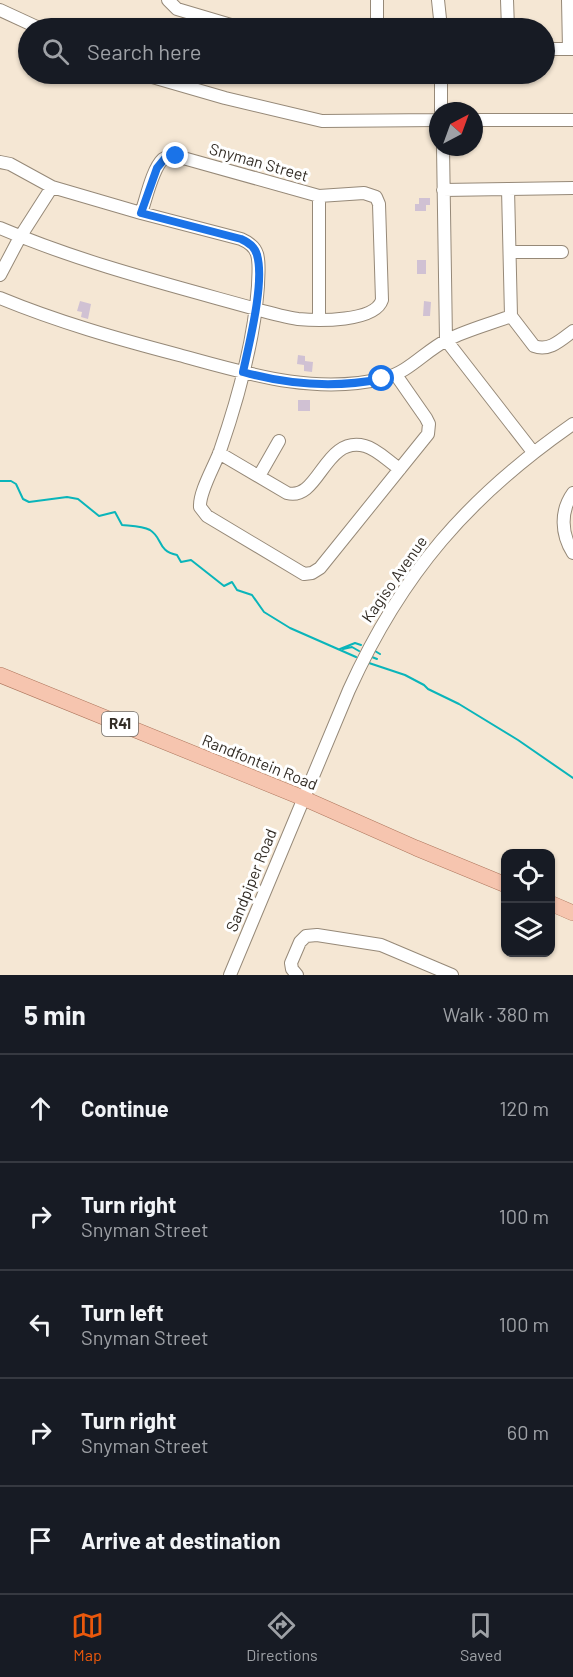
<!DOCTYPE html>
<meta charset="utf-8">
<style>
body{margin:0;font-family:Barlow,sans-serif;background:#242831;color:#f1f3f6}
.controls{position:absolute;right:18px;bottom:18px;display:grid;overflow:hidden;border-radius:12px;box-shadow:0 2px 4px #0004}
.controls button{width:54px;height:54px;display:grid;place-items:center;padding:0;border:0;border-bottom:2px solid #363941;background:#171b24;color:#f1f3f6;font:30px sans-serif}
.compass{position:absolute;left:429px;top:102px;width:54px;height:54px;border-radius:50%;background:#171b24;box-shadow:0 2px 4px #0004;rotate:41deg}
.stop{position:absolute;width:18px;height:18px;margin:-14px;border:4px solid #1a73e8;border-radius:50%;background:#fff}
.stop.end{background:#1a73e8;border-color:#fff;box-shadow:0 2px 6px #0008}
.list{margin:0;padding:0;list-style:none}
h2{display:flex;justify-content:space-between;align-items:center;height:78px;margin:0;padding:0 24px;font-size:26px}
h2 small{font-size:20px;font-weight:400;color:#9ea1a6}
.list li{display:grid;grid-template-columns:39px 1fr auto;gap:18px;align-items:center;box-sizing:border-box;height:108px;padding:0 24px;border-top:2px solid #363941}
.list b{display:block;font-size:22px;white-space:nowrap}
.list p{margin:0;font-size:20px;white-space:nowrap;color:#9ea1a6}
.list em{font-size:20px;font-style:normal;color:#9ea1a6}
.icon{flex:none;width:33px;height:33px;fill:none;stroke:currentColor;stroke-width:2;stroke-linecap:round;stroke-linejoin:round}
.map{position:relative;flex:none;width:573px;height:975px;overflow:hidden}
.search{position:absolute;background:#171b24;box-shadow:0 2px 4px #0004;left:18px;right:18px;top:18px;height:66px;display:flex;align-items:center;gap:15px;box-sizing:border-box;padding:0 21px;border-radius:33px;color:#9ea1a6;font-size:22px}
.sheet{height:618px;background:#171b24}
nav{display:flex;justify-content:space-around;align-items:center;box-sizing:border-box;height:84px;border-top:2px solid #363941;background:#171b24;font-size:16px;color:#9ea1a6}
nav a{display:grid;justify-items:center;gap:3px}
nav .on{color:#ea580c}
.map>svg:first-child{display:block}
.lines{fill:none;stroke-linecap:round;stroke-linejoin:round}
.stream{stroke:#0ab5ba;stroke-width:2}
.building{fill:#d0c1d3}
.minor-casing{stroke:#968978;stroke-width:14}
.major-casing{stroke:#ae765d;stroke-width:16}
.minor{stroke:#fff;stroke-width:12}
.major{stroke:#f6c5af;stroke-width:15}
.route{stroke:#1a73e8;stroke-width:8}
.labels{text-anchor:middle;stroke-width:6;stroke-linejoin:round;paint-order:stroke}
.shield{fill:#fff;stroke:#706c67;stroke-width:1.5}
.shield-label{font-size:15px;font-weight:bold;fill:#332d26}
.street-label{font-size:16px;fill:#332d26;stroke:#fff}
</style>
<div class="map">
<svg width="573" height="975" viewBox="0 0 573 975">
<rect width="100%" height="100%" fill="#f5e7d4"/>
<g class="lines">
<path class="stream" d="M0,481H11L16,484L23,499L29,502L67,497L78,499L99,516L115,512L122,525C131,526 142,526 150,530C163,538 157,551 177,555L181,562L191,560L224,586L232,582L237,590L252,595L264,612L290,628L356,657
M340,649L355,643L361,645
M343,649L352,647L359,651
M375,651L380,654
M372,657L377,659
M369,663L405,675L424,685L428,689L459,704L518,740L573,778"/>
</g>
<path class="building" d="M419,198H430V205H426V211H415V204H419Z
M417,260H426V274H417Z
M80,301L91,304L88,319L81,317L82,312L77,311Z
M424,301L431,302L430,316H423Z
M298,355L305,356V361L313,362L312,372L304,371V365L297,364Z
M298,400H310V411H298Z"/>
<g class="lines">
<defs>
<path id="minor" d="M168,0L177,9L241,28
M377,0V28
M438,0L441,28
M507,0L508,28
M568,0L569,49
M0,10L39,28
M544,49H573
M142,74L225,98L322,121L438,120
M441,74V111
M474,120H573
M443,147L446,340L533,452
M0,162L10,164L52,187L20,237L0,275
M52,187L141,213
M573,188L508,189L511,316L534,346C549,352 561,340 573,331
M443,190L508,189
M319,196V318
M0,228C82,263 170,285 256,309C270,313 284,317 298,319C318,321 375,322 382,300L379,204L376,197L364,193L319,196L176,156C171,156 167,156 163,159C152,169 146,200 141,213L241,239C248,242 255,247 257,254C260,264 258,276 258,286C254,342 238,399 220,451C214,467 199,492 200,507L207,516L304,574L312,573L320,568L428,434L429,424L426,418L396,375
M510,252H562
M0,298C58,322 118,339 179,355C245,373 315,396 385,378C409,372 425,351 447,340C467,330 490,324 511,316
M219,453L287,493C319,502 324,435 365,446C377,449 389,462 400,469
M259,476L279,441
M573,493C560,511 561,534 573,553
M230,975L349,690C402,573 468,497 573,424
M297,975L292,969L291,963L300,942L306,936L317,935L381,945L452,975"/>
<path id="major" d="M0,675L303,798L416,848L506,885
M550,903L573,913"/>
</defs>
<use href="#minor" class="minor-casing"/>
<use href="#major" class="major-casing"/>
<use href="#minor" class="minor"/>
<use href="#major" class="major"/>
</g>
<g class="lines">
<path class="route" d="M176,156L166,157L157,168L141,213L241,239C248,242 255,247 257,255C265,282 249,344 243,372C289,385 335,388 382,379"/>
</g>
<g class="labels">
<rect class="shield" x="102" y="712" width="36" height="24" rx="4.5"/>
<g class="shield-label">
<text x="120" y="729">R41</text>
</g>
<g class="street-label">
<text transform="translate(259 162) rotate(16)" y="6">Snyman Street</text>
<text transform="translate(394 579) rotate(-55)" y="6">Kagiso Avenue</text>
<text transform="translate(260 762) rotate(22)" y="6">Randfontein Road</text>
<text transform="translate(251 880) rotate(-68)" y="6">Sandpiper Road</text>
</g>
</g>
</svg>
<div class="controls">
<button><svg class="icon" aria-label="locate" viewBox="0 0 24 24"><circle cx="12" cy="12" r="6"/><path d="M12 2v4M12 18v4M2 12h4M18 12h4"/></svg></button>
<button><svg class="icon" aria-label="layers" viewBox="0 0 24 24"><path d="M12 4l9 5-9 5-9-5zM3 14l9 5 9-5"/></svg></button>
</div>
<svg class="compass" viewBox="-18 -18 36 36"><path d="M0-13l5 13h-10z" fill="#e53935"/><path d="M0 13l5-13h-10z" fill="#9ea1a6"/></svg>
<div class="stop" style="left:382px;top:379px"></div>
<div class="stop end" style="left:176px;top:156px"></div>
<div class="search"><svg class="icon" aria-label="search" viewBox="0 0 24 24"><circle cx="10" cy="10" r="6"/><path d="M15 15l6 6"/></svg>Search here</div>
</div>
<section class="sheet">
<h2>5 min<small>Walk · 380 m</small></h2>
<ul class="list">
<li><svg class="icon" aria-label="ahead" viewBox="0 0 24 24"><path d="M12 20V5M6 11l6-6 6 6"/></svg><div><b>Continue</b></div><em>120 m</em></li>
<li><svg class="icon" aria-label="right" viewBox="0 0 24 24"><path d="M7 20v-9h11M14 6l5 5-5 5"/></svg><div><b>Turn right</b><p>Snyman Street</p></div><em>100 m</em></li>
<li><svg class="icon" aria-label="left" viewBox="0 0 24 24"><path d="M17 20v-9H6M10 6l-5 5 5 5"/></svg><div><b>Turn left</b><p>Snyman Street</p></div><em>100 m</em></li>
<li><svg class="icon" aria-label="right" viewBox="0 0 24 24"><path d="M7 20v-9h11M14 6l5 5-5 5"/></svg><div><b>Turn right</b><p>Snyman Street</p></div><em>60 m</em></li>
<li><svg class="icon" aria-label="arrive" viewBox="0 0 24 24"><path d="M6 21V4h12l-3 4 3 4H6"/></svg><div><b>Arrive at destination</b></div></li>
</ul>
</section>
<nav>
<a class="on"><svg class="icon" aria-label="map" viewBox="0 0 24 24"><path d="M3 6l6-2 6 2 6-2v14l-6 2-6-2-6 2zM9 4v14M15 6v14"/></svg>Map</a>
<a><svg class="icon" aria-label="directions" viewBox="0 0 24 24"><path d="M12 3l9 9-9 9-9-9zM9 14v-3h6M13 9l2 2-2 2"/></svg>Directions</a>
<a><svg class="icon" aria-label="saved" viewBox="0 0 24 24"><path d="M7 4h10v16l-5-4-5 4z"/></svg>Saved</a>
</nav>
